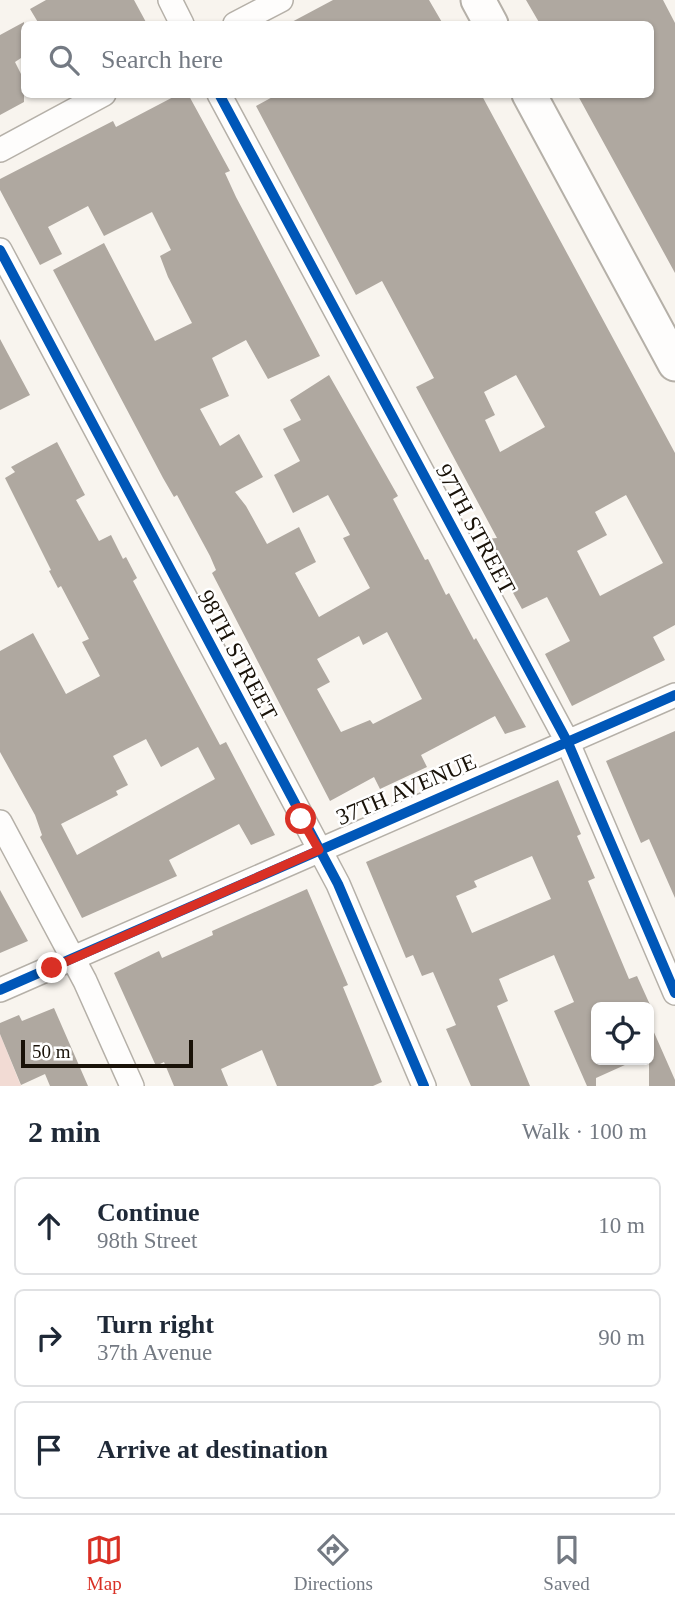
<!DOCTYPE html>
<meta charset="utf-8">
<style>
body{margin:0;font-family:Georgia,serif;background:#f6f6f7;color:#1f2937}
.controls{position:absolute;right:21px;bottom:21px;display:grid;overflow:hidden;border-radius:10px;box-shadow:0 2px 5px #0004}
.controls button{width:63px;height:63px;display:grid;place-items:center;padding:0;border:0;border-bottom:2px solid #e0e1e3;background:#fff;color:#1f2937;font:35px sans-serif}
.scale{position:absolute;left:21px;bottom:18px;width:172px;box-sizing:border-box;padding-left:7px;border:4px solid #191208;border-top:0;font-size:19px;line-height:24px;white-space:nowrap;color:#191208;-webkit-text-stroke:5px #fff;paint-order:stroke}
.stop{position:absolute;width:21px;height:21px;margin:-16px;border:5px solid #d93025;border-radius:50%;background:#fff}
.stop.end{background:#d93025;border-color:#fff;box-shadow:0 2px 7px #0008}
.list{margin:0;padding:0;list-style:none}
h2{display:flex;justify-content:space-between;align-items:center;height:91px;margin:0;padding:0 28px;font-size:30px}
h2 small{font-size:23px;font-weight:400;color:#747a83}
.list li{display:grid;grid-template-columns:46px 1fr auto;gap:21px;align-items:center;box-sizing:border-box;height:98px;margin:0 14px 14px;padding:0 14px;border:2px solid #e0e1e3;border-radius:10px}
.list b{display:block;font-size:26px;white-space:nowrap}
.list p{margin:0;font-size:23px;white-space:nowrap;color:#747a83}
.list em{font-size:23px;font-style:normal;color:#747a83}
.icon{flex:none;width:38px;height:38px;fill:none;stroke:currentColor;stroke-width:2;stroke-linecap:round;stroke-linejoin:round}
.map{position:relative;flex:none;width:675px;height:1086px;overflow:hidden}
.search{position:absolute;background:#fff;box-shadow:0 2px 5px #0004;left:21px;right:21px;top:21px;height:77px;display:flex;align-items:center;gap:18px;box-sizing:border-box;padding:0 24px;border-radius:10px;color:#747a83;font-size:26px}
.sheet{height:427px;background:#fff}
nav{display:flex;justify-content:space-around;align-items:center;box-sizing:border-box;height:98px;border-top:2px solid #e0e1e3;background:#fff;font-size:19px;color:#747a83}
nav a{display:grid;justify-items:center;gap:4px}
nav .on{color:#d93025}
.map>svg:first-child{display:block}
.green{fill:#f2dbd4}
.building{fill:#afa8a0;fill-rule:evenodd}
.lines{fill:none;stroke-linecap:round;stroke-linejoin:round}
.street-casing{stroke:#b5b0a8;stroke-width:26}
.secondary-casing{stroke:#b5b0a8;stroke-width:37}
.street{stroke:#fefdfc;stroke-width:23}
.secondary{stroke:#fefdfc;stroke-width:33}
.cycleway-casing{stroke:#fff;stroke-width:15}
.cycleway{stroke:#0057b8;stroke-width:10}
.route{stroke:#d93025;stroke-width:9}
.labels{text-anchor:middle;stroke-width:5;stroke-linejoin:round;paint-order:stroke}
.street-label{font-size:23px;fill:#191208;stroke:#fff}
</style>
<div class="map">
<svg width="675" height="1086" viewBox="0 0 675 1086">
<rect width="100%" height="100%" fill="#f8f4ee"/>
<path class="green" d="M0,1034L21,1086H0Z"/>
<path class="building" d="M46,0H134L147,24H39L30,9Z
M333,0H429L443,24H288Z
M526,0H663L675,23V273L577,94H650V24H540Z
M24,22V56L15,62L24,80V102L0,115V35Z
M179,94H188L230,171L225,173L236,197L320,356L268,379L246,340L212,358L229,396L200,409L220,446L239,434L263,477L235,492L246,506L267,544L299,527L316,562L295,573L319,617L370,588L343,538L350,535L328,495L293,513L274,475L300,461L283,429L301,420L290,400L329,375L398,496L393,499L425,560L428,559L446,595L449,593L474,640L476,638L526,727L505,734L495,716L421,755L427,767L380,789L374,777L330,801L212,573L216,570L210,556L177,495L174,497L163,478L53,270L104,243L155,341L192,323L168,277L160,256L171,250L152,212L104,236L88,206L48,227L62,254L40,265L0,190V179L113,121L116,127ZM387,632L422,699L373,724L370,720L341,732L317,689L330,682L317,659L359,636L363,645Z
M278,94H481L675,453V625L653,637L665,660L572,706L545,654L570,641L547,597L522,609L496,562L485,539L497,538L416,387L434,378L382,281L356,295L256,106ZM516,375L545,427L500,452L485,420L495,415L484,392ZM626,495L663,563L600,596L577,551L607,535L595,512Z
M0,339L30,395L0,410Z
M57,442L85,495L76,500L99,541L111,535L123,559L126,557L137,578L133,581L176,663L220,745L226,742L275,835L251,845L239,824L169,860L177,876L82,918L40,837L42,835L35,815L0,752V651L33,633L66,694L100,676L82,642L89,639L61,586L58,588L49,571L51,570L5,478L15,472L11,467ZM146,739L161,767L198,747L215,779L77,855L61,824L118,795L116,791L128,785L113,756Z
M675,731V898L649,839L641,843L606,761Z
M558,780L581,834L577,836L595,878L588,881L608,929L629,979L637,976L651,1007H596V1060H636L596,1078V1086H587L554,1011L574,1002L554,955L499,979L508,1001L497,1006L530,1086H471L446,1029L456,1025L433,972L422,976L413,955L406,958L366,862ZM532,856L551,899L472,933L456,896L477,887L474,881Z
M307,889L348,985L343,987L382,1082L373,1086H277L262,1050L221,1069L228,1086H174L164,1062L156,1066L114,973L159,951L162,958L213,935L212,931Z
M0,890L28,941L0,953Z
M54,1008L88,1086H50L45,1074L21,1085L0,1034V1023L19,1015L22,1021Z
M649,1021L675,1080V1086H649Z"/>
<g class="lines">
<defs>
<path id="street" d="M170,0L182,24
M235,24L281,0
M219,94L568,743L675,993
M0,150L104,94
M0,250L338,884L424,1086
M0,822L85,981L132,1086
M0,990L675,695"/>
<path id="secondary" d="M478,0L491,24
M529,94L675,364"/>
</defs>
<use href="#street" class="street-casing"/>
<use href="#secondary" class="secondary-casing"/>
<use href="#street" class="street"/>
<use href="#secondary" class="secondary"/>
<defs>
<path id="cycleway" d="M219,94L568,743L675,993
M0,250L338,884L424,1086
M0,990L675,695"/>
</defs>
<use href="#cycleway" class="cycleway-casing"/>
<use href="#cycleway" class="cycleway"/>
</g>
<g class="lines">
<path class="route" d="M52,968L319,850L301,819"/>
</g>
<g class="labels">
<g class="street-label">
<text transform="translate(476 529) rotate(62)" y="8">97TH STREET</text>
<text transform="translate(238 655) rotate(62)" y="8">98TH STREET</text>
<text transform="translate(406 789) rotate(-23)" y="8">37TH AVENUE</text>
</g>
</g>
</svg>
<div class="controls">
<button><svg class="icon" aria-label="locate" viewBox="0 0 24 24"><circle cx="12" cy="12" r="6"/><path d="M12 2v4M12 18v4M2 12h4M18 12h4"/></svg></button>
</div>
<div class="scale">50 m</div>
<div class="stop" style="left:301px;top:819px"></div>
<div class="stop end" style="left:52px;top:968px"></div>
<div class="search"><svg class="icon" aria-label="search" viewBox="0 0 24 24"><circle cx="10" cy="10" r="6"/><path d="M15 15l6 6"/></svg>Search here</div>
</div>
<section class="sheet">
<h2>2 min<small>Walk · 100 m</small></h2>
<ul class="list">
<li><svg class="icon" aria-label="ahead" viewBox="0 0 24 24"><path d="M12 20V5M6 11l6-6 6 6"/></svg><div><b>Continue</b><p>98th Street</p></div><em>10 m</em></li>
<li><svg class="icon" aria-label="right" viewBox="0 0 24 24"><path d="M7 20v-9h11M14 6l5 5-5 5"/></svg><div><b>Turn right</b><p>37th Avenue</p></div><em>90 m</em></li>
<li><svg class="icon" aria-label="arrive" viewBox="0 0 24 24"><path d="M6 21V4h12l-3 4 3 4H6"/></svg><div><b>Arrive at destination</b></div></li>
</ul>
</section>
<nav>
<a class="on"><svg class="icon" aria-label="map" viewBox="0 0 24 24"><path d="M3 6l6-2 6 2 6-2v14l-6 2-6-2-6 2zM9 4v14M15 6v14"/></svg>Map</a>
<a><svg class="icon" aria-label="directions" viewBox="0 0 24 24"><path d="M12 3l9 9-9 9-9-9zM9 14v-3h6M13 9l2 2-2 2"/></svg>Directions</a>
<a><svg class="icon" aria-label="saved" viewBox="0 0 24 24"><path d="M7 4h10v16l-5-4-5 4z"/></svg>Saved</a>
</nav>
